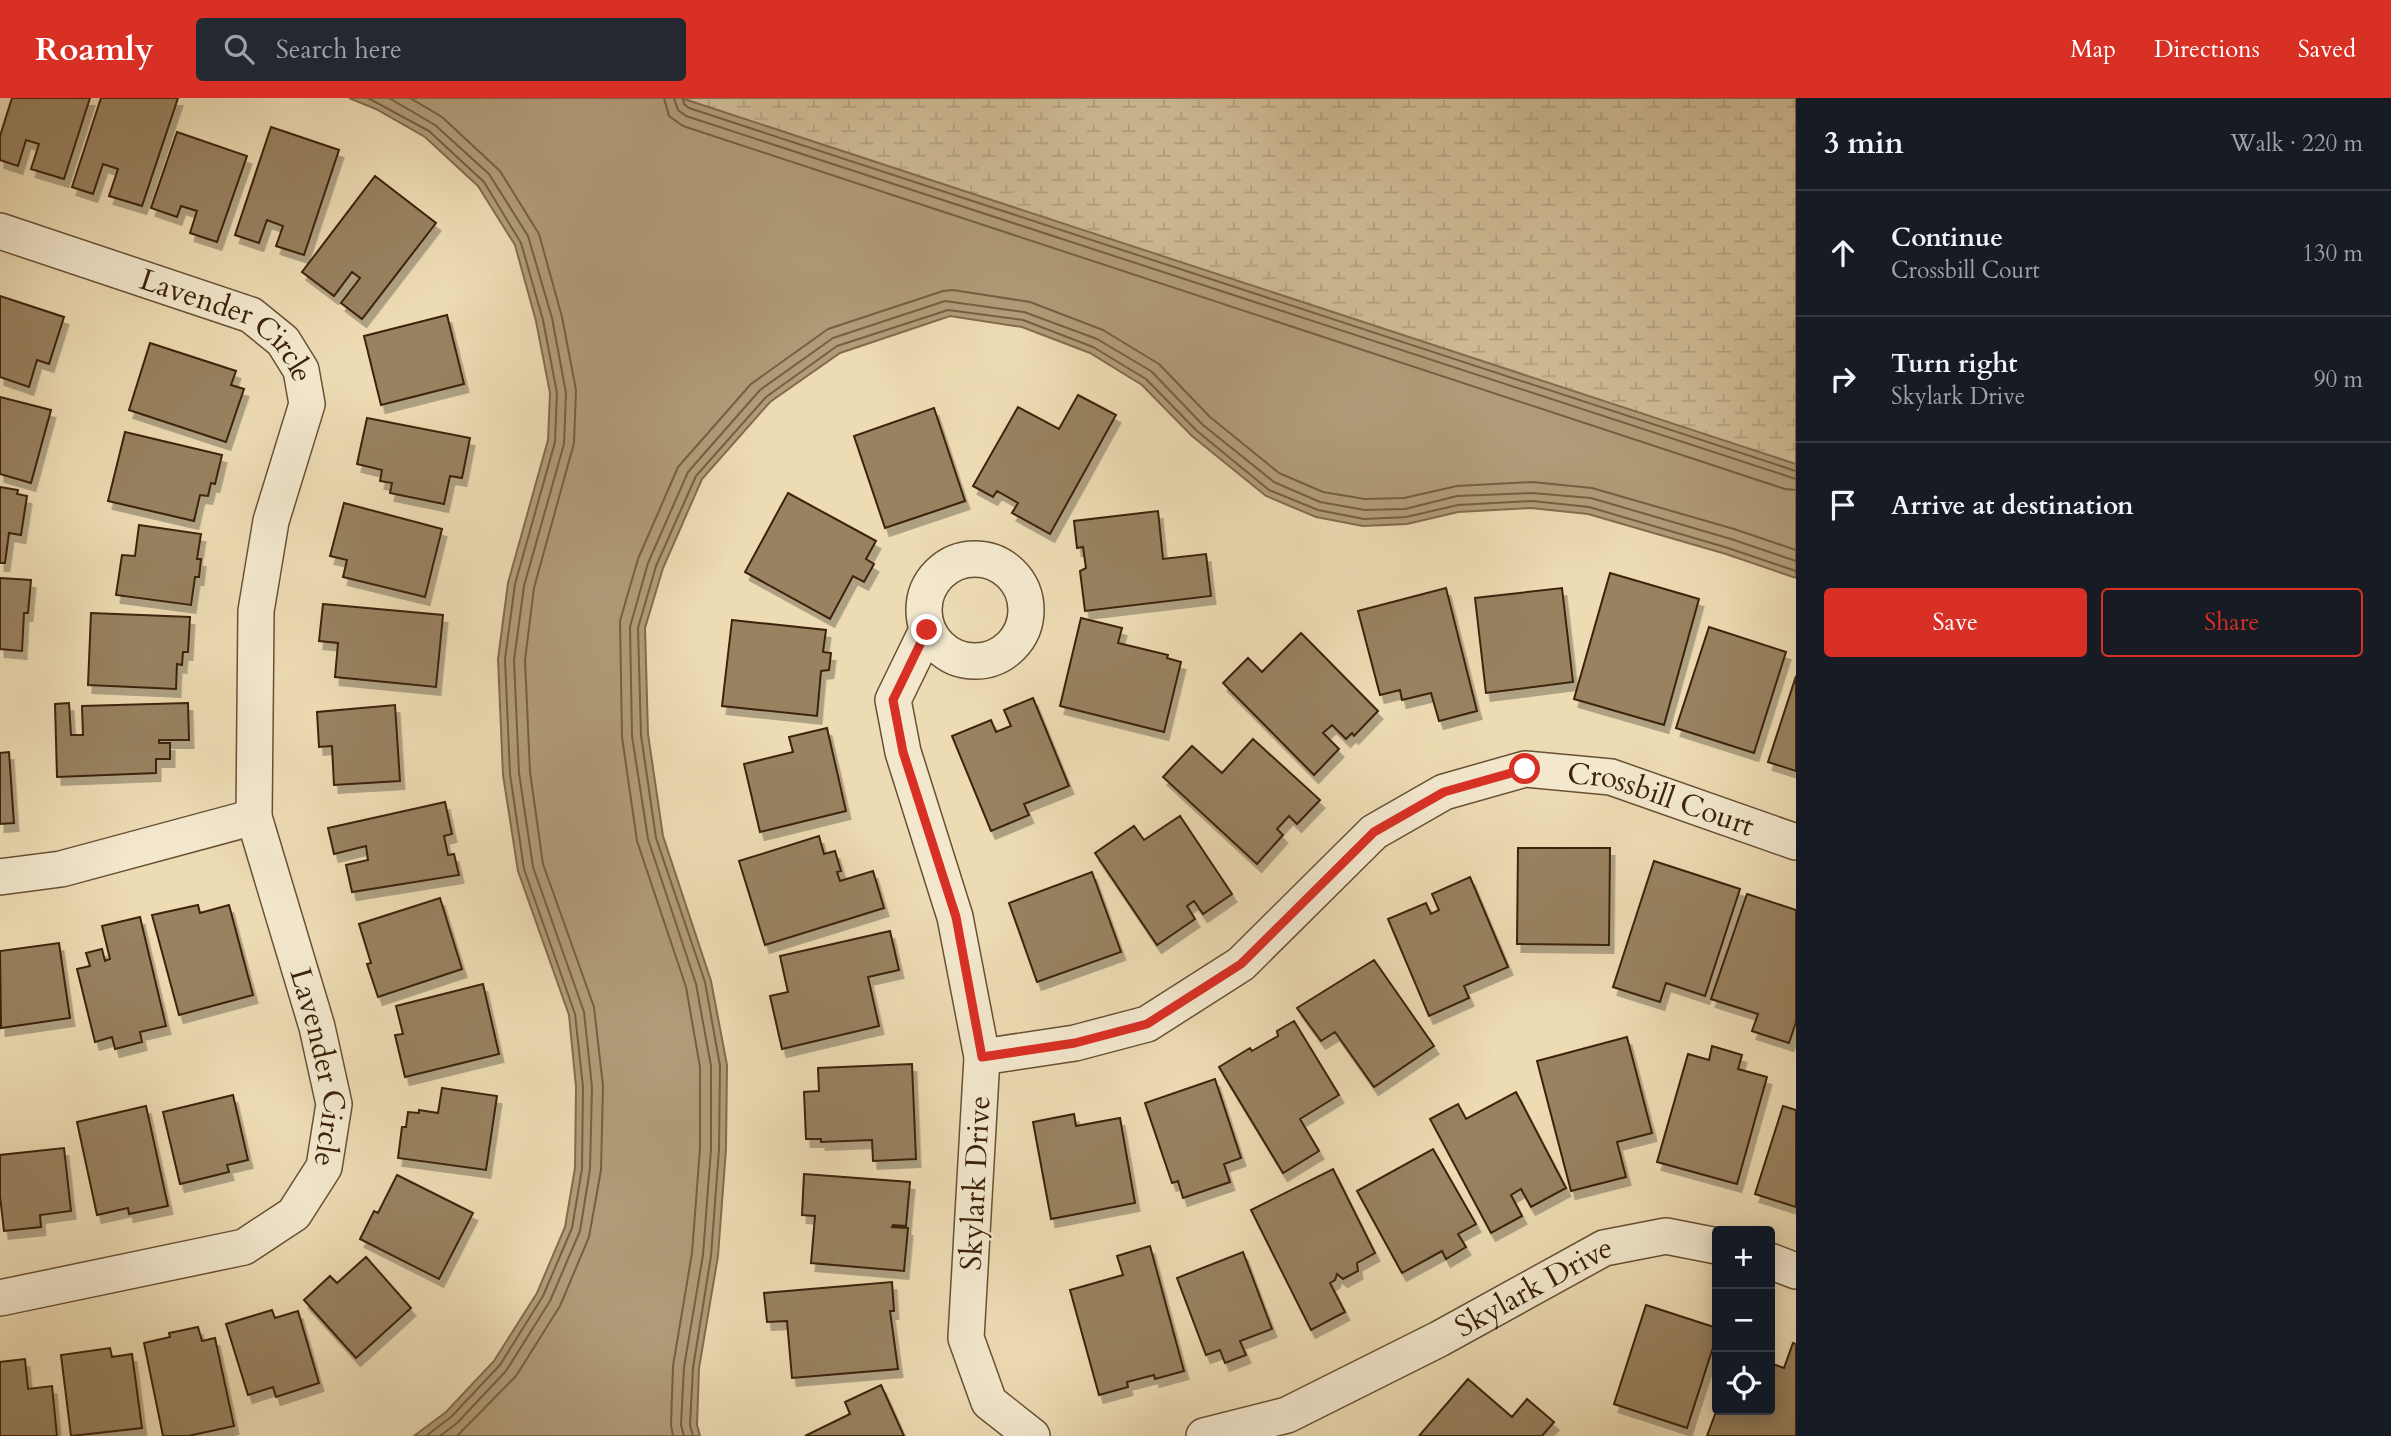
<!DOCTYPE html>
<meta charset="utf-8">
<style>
body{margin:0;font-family:Cardo,serif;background:#242831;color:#f1f3f6}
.controls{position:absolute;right:21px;bottom:21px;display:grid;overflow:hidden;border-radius:7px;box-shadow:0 4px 18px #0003}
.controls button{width:63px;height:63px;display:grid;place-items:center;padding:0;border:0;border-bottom:2px solid #363941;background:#171b24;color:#f1f3f6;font:35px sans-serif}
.stop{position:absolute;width:21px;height:21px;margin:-16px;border:5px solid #d93025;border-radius:50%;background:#fff}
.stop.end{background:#d93025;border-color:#fff;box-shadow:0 2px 7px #0008}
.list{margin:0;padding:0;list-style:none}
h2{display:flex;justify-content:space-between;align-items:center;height:91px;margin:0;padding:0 28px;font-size:30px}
h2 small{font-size:23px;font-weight:400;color:#9ea1a6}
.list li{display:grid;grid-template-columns:46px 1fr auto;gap:21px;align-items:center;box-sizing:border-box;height:126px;padding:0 28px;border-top:2px solid #363941}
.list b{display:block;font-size:26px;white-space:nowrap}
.list p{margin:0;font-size:23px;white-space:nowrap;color:#9ea1a6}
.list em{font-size:23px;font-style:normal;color:#9ea1a6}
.actions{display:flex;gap:14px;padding:21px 28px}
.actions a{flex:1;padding:16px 0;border:2px solid #d93025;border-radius:7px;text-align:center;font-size:24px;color:#d93025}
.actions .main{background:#d93025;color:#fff}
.icon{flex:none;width:38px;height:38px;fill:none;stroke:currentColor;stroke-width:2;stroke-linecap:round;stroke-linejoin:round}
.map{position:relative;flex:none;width:1796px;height:1338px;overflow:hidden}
header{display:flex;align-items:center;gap:42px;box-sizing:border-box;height:98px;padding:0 35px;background:#d93025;color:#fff}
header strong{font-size:33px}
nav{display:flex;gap:38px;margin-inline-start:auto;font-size:24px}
.search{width:490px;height:63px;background:#242831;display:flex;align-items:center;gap:18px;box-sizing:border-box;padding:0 24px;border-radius:7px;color:#9ea1a6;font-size:26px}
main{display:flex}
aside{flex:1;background:#171b24}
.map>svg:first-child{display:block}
.wetland{fill:url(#wetland-marsh);stroke:#866f50;stroke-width:2}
.water{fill:#b19c79;stroke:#826b4c;stroke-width:2}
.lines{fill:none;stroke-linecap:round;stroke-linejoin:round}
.shore{stroke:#765f41;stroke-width:2}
.building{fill:#988261;stroke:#3c2209;stroke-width:2;filter:url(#shadow)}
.minor-casing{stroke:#685034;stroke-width:38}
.minor{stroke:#f3e8ce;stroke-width:35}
.route{stroke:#d93025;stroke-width:9}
.labels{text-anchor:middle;stroke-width:5;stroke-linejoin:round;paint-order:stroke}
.street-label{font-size:30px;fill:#3c2209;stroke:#f3e8ce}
</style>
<header>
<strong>Roamly</strong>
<div class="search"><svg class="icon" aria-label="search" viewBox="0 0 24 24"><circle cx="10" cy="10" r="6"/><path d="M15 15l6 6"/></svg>Search here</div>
<nav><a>Map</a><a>Directions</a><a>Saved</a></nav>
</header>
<main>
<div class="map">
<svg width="1796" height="1338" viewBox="0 0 1796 1338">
<defs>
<pattern id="wetland-marsh" width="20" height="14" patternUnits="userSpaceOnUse" patternTransform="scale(1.75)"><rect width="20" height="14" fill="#cfbc96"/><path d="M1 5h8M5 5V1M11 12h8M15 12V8" fill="none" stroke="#b3a180"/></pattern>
<filter id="shadow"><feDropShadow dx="4.5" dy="8" stdDeviation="0" flood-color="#0004"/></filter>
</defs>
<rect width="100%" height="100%" fill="#eddbb3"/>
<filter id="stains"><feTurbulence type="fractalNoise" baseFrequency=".00286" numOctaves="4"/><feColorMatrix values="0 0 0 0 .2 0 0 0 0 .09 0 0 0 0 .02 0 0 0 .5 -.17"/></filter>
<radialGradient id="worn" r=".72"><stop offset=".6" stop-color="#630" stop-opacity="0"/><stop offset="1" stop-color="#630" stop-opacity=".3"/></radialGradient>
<path class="wetland" d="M680,0H1796V374Z"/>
<path class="water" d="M349,0H681L1796,366V480L1726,456L1588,416L1531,410L1458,414L1407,426L1363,428L1316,419L1266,398L1192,338L1142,287L1090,255L1022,229L950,218L840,255L770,304L702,381L663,470L645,530L648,636L663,738L711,883L727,967L726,1051L718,1158L699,1270L697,1327L700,1338H414L446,1314L494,1263L537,1195L565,1129L575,1070L576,989L569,917L518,773L503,677L498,561L508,485L548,342L550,295L536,223L515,147L478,88L425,39L376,11Z"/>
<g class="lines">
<path class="shore" d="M368,0L429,33L484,84L521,145L543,222L557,295L555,344L515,486L505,561L510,676L524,771L575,916L583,989L582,1071L572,1130L543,1198L500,1267L451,1319L426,1338
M389,0L435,27L489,76L528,138L552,220L566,295L564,346L524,488L514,562L519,675L533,769L584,914L592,989L590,1071L580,1133L550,1203L506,1273L457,1325L440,1338
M410,0L442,19L500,73L539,136L562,219L576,292L574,345L534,490L525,562L530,674L543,766L594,909L603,988L601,1072L589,1139L560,1208L516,1278L457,1338
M664,0L669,18L683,28L1785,391L1796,392
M674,0L678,12L686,18L1796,381
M683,0L684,6L689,10L1796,373
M673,1338L671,1327L673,1268L692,1155L700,1050V969L686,889L637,743L622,639L620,523L638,461L678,369L751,286L828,231L943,193L953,192L1030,204L1103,232L1159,266L1210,319L1279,375L1323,394L1365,401L1404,400L1457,388L1532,384L1592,390L1734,431L1796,452
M684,1338L681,1327L684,1269L703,1157L711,1051V968L696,886L648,741L632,638L630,529L648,465L688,374L760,292L833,240L945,203L1024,214L1097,241L1151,273L1203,327L1274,384L1320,404L1365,412L1405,411L1457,398L1532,395L1591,400L1731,441L1796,463
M693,1338L690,1327L693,1270L711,1158L719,1051L720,968L705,884L656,740L641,637L638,530L656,468L696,378L766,299L837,248L948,212L1023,222L1093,249L1146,281L1197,333L1269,392L1318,412L1364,421L1406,419L1458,407L1532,403L1589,409L1728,450L1796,473"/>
</g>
<path class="building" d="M12,0H90L64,81L31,71L39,46L26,42L18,68L0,62V38Z
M101,0H178L142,108L109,98L118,71L103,66L93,96L72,89Z
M271,29L339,52L304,157L276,148L283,128L267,122L259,145L235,137Z
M177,34L247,58L217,144L190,135L197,113L181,108L177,119L151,110Z
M375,78L436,125L362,221L341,205L360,180L352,174L334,198L302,174Z
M0,198L64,219L49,266L37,262L29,289L0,279Z
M447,217L464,286L381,307L364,238Z
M150,245L236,273L231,287L244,291L226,344L129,312Z
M1078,297L1116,317L1050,436L1012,415L1018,405L997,393L993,399L973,388L1018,309L1059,331Z
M0,299L51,312L31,385L0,376Z
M934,310L965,403L885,430L854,338Z
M367,320L470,340L462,380L450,378L444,406L390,395L392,385L380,383L382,372L357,366Z
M125,334L222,357L215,386L211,385L208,398L200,397L194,423L108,403Z
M0,389L18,392L17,396L27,398L21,437L9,435L5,465H0Z
M788,395L876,443L866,461L874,466L864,484L853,478L830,521L745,474Z
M344,405L442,431L425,499L343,479L347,462L330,458Z
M1158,413L1163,461L1206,456L1211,498L1085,513L1080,473L1086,470L1083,449L1077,450L1074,423Z
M139,427L201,436L197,461H201L199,479H195L191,507L116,497L122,457L135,458Z
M1610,475L1699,501L1664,627L1574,601Z
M0,480L31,482L28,515H24L22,553L0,551Z
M1446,490L1477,613L1439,623L1431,595L1402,602L1400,592L1380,597L1358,513Z
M1562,490L1573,584L1486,595L1475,500Z
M323,506L443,517L436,589L335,579L338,545L319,543Z
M91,515L190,519L188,554H183L182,567L177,566L176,591L88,587Z
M1081,520L1122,530L1118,545L1168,557L1167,560L1181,564L1164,634L1060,608Z
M732,522L826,532L823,554L831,555L829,572L821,573L817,618L722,608Z
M1709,529L1786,554L1754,655L1676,630Z
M1301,535L1378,613L1354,638L1352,635L1346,641L1332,627L1323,635L1339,651L1314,677L1223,585L1248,560L1262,574Z
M1796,578V673L1768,664Z
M1033,600L1069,688L1024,706L1029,717L991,733L952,638L991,622L996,634L1011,628L1004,612Z
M69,605L71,637H83L82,608L188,605L189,642H159V645H170V661H156V675L57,679L55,606Z
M395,607L400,683L334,687L332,648L319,649L317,614Z
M827,630L846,713L760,734L744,666L793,654L789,639Z
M1253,641L1320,702L1297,726L1289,718L1277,731L1283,737L1257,766L1163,679L1192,648L1222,675Z
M9,654L14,725L0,726V655Z
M445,704L452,736L444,738L448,757L454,756L459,777L352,794L346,767L368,762L366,748L334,756L328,730Z
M1180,718L1232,796L1203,816L1194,803L1187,808L1195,821L1157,847L1095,755L1134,728L1144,742Z
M819,738L824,756L835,753L841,773L837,774L840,783L873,773L884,810L765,847L739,763Z
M1518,750H1610L1609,847L1517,846Z
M1654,763L1740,791L1705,898L1666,885L1660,904L1613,889Z
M1092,774L1121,854L1037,884L1009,805Z
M1470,779L1508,869L1464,888L1469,900L1429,918L1388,821L1426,805L1431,816L1439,812L1432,796Z
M1747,796L1796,812V924L1789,945L1752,933L1758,916L1711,901Z
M440,800L462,871L378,899L367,866L371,865L359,826Z
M198,807L200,815L229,807L253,897L179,917L152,817Z
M140,819L166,928L140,934L142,944L115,951L112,939L95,944L77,871L90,868L86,855L102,851L105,863L110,861L102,828Z
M890,833L899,872L868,879L879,928L782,951L770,898L788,894L780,858Z
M59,845L70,920L1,930L0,853Z
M1374,862L1434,948L1374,989L1335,934L1321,943L1297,910Z
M483,886L499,956L405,979L395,937L403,936L396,908Z
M1294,923L1339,997L1300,1021L1319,1053L1283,1075L1219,969L1250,950L1252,953L1278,938L1277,933Z
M1627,939L1652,1035L1617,1044L1626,1079L1571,1093L1537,963Z
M1712,948L1742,957L1738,971L1767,979L1737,1086L1657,1064L1688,956L1709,962Z
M912,966L916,1061L873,1063L872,1042L821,1044V1041H806L804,994L819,993L818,970Z
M1215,981L1241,1060L1224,1066L1230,1084L1183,1100L1178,1083L1172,1085L1145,1005Z
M442,990L497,998L486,1072L398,1060L402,1029H406L408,1014L419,1015V1012L438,1015Z
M1516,994L1566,1090L1531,1109L1521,1091L1511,1097L1522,1118L1491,1135L1430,1021L1458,1006L1466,1021Z
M233,997L248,1062L227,1067L229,1074L180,1086L163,1014Z
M146,1008L168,1108L129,1116L128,1110L97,1117L77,1024Z
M1783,1008L1796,1012V1109L1755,1096Z
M1074,1016L1076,1028L1120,1020L1135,1105L1051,1121L1033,1024Z
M64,1050L71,1113L40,1117L41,1129L4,1133L0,1098V1057Z
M1433,1051L1476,1126L1458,1136L1466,1149L1446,1161L1442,1153L1402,1175L1357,1093Z
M1333,1071L1375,1155L1357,1165L1358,1173L1343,1181L1337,1176L1335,1182L1330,1185L1345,1214L1311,1232L1251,1112Z
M804,1076L910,1084L906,1128L893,1127L892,1129L908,1130L904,1173L811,1165L815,1118L802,1117Z
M397,1077L473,1115L439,1181L360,1141L374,1113L378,1115Z
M1150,1148L1184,1273L1155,1281L1154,1277L1127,1284L1128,1289L1099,1297L1070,1192L1123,1177L1117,1158Z
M1243,1154L1272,1231L1240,1243L1246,1257L1225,1265L1220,1252L1206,1257L1177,1180Z
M366,1159L411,1210L356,1260L304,1202L330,1178L337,1185Z
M892,1184L894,1213H890L898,1271L792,1280L787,1223L767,1224L764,1195Z
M1646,1207L1717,1230V1237L1687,1330L1614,1306Z
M272,1212L275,1220L298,1213L319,1285L276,1299L273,1289L248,1297L226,1226Z
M198,1229L202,1243L215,1240L234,1328L188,1338H163L144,1245L170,1239L169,1235Z
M1793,1245L1796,1246V1338H1707L1717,1311L1770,1312V1265L1784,1270Z
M110,1250L112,1259L132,1256L142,1330L71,1338L61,1257Z
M25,1261L28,1291L52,1288L57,1338H0V1264Z
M1468,1281L1512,1319L1527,1301L1554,1324L1542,1338H1419Z
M881,1287L904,1338H805L850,1316L845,1304Z"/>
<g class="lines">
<defs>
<g id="minor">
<path id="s1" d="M0,133L251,217L283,243L301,272L307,306L271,423L256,513L254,719L317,929L334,1006L324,1069L294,1116L244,1149L0,1200"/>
<circle cx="975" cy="512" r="51"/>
<path d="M927,532L893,602L903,654L955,819L982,959L966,1240L989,1304L1032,1338"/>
<path d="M0,779L61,771L254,719"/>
<path id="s2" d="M982,959L1075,945L1147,926L1241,866L1374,734L1444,694L1525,671L1611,679L1796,744"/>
<path d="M1770,1163L1796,1173"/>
<path id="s3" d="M1204,1338L1287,1317L1439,1241L1604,1150L1666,1138L1717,1148"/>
</g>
</defs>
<use href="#minor" class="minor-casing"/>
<use href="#minor" class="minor"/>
</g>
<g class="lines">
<path class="route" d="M927,532L893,602L903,654L956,819L982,959L1075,945L1147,926L1241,866L1374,734L1444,694L1525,671"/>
</g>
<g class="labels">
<g class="street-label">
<text dy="10" stroke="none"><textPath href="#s1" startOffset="250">Lavender Circle</textPath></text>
<text dy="10" stroke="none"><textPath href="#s2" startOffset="772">Crossbill Court</textPath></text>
<text dy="10" stroke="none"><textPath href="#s1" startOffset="1054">Lavender Circle</textPath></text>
<text transform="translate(975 1085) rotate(-87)" y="10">Skylark Drive</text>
<text dy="10" stroke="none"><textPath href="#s3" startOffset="364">Skylark Drive</textPath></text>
</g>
</g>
<rect width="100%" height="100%" filter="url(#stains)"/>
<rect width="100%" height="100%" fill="url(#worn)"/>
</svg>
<div class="controls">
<button>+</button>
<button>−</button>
<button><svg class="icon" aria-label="locate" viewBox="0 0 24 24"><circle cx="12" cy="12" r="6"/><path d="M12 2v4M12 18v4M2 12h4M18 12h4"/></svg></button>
</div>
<div class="stop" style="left:1525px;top:671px"></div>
<div class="stop end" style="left:927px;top:532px"></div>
</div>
<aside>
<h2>3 min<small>Walk · 220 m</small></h2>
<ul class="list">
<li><svg class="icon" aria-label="ahead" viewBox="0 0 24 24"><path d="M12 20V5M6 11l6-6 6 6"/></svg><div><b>Continue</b><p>Crossbill Court</p></div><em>130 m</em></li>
<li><svg class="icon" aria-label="right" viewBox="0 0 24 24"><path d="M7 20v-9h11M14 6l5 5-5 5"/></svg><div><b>Turn right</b><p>Skylark Drive</p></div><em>90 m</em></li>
<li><svg class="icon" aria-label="arrive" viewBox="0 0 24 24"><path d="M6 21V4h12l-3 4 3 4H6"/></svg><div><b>Arrive at destination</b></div></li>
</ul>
<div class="actions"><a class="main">Save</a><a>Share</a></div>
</aside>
</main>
